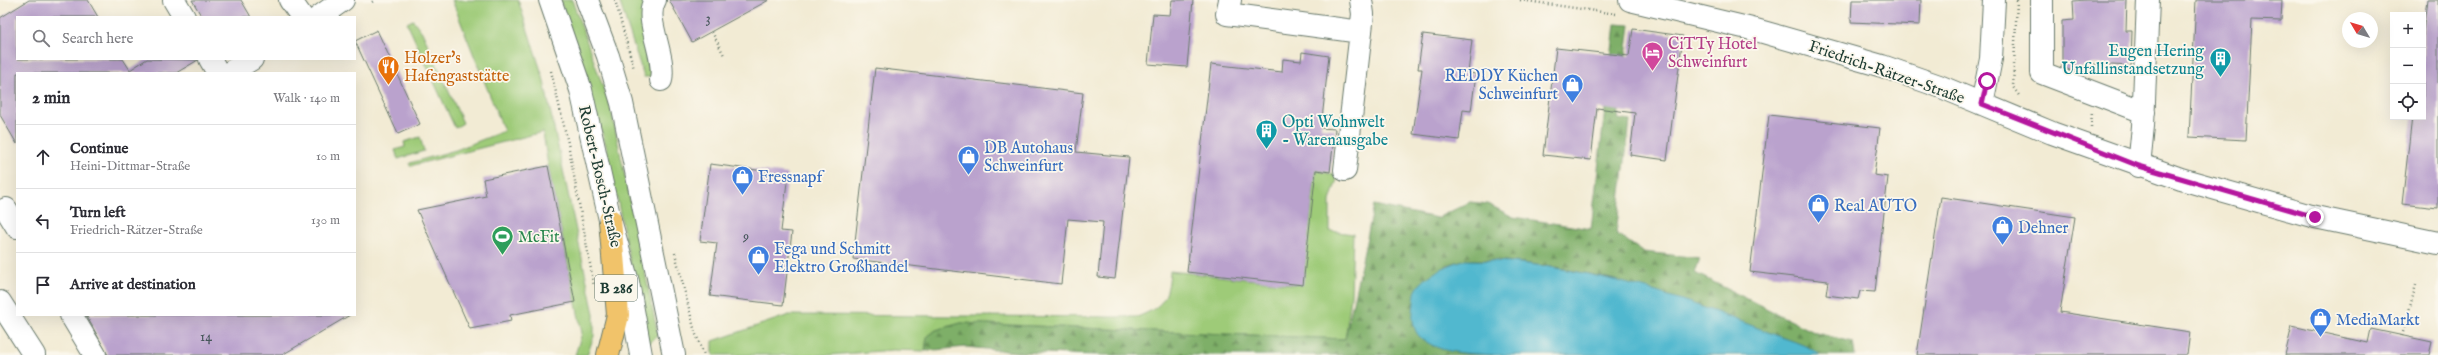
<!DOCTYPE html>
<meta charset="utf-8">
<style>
body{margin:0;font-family:"IM FELL English",serif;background:#f7f7f7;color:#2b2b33}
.controls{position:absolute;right:12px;top:12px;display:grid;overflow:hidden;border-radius:0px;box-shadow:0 4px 16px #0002}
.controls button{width:36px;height:36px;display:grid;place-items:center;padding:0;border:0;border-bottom:1px solid #e1e1e2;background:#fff;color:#2b2b33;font:20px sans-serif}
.compass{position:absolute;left:2342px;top:12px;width:36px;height:36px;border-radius:50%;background:#fff;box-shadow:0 4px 16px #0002;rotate:308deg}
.stop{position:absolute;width:12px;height:12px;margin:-9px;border:3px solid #b5179e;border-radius:50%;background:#fff}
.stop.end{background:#b5179e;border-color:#fff;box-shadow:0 1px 4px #0008}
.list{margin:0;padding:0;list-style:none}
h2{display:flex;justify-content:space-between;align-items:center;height:52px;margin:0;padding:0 16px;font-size:17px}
h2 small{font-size:13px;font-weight:400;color:#7c7c81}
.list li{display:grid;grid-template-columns:26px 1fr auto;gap:12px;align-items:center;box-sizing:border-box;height:64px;padding:0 16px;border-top:1px solid #e1e1e2}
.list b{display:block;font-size:15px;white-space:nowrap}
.list p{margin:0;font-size:13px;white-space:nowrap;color:#7c7c81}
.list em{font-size:13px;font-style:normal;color:#7c7c81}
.icon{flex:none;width:22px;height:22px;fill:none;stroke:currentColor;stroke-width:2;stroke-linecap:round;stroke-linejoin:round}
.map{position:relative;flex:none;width:2438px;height:355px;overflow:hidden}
.search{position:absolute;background:#fff;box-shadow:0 4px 16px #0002;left:16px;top:16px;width:340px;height:44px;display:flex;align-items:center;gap:10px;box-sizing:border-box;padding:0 14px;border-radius:0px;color:#7c7c81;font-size:15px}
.panel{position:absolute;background:#fff;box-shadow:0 4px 16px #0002;left:16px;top:72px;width:340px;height:244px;border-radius:0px}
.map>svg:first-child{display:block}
.grass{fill:#9ecb78;stroke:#5e8456}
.forest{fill:url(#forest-firs);stroke:#4e764e}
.water{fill:#51b8cf;stroke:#387a82}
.building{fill:#baa2cd}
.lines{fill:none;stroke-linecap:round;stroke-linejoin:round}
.minor-casing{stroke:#697a6c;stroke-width:24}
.highway-casing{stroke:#697a6c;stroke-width:24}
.path{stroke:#697a6c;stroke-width:2.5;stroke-dasharray:1 3;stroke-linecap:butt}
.minor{stroke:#fff;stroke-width:22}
.highway{stroke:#f1c36a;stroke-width:22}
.route{stroke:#b5179e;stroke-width:5}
.labels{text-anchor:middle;stroke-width:3.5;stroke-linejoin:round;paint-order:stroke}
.number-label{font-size:14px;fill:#46565a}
.shield{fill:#fbf7ec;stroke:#61756b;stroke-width:1}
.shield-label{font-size:15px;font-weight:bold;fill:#1f3d34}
.hotel-label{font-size:16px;fill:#b23c85;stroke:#fbf7ec;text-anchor:start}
.culture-label{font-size:16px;fill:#0d838f;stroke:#fbf7ec;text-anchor:end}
.food-label{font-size:16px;fill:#c56008;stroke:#fbf7ec;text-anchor:start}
.street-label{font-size:16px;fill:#1f3d34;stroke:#fbf7ec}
.shop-label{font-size:16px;fill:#366cbe;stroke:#fbf7ec;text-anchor:start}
.leisure-label{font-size:16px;fill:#27864d;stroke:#fbf7ec;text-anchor:start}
</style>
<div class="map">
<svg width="2438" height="355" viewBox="0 0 2438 355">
<defs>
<pattern id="forest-firs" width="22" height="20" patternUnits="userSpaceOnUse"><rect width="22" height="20" fill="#7eaf68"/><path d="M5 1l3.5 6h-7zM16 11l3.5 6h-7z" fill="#679056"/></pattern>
</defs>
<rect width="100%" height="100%" fill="#fbf7ec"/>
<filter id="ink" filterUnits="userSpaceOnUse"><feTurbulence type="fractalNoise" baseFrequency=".025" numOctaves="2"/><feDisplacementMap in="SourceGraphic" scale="8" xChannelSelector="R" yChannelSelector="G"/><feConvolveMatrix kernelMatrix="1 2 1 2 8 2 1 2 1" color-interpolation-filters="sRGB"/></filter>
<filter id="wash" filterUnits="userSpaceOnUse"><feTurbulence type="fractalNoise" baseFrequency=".012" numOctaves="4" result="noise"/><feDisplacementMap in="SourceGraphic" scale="16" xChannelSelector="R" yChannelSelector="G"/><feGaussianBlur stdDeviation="0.9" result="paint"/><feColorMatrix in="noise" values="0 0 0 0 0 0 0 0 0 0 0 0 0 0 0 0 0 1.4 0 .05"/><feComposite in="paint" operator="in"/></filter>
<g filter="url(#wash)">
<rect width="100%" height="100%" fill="#f2ebd4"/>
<path class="grass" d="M452,0H518L543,77L594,314V336L587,355H575L582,333L548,166L543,132L410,166V163L456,150L504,131Z
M560,0H572L611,109L658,335L647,345L607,149Z
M619,0H647L652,77H644Z
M413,20L422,32L463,123L455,128L407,23Z
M420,137L424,151L398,159L395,150L405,147L404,142Z
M1316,170L1338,176L1330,201V231L1353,234L1351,297L1345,339L961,323L936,330L927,337L925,351L893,350L829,355H713V341L789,315L1137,317C1163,307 1168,299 1170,271L1302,285Z"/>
<path class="forest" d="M1615,24L1630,25L1618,119L1630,121L1616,233L1643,252L1700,258L1695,273L1816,333L1853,342L1855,355H1820L1729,317L1612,279L1556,267L1498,260H1464L1446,265L1457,352L1493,355H1099L1016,352L966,347L925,351L927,337L936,330L961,323L1345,339L1374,205L1437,218L1470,202L1488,204L1513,217L1591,229Z"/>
<path class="water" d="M1464,260C1569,260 1671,293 1768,332C1782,338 1810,345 1820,355H1493C1469,353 1440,355 1420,337C1414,332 1412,319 1413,312C1414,306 1414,299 1415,293C1420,277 1449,264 1464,260Z"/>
<g id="blocks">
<path class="building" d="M29,0H88L98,17H17V59H123L130,70L147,59L198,60L176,73H17V144L0,115V18Z
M192,0H241L251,17H202Z
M669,0H769L692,42Z
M1172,0H1193L1187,67L1148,64L1153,14L1170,15Z
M1852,0H1921L1920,25L1851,22Z
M2086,0H2127L2126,31H2132L2131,66L2092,64L2072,71L2062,67V21L2074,20L2073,1Z
M2196,0H2282L2281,21L2252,20L2246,140L2189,137Z
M2427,0H2438V208L2402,204L2412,117H2423V31Z
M1633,29L1683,36L1667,160L1630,155L1635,113L1597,108L1591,160L1543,155L1556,48L1629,56Z
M377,30L420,124L398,134L355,41Z
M1423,34L1472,40L1468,73L1476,74L1471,111L1463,110L1459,140L1413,134L1422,69H1418Z
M1302,52L1329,56L1321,128L1335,129L1330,172L1316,170L1303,285L1187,272L1211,64L1282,72L1283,59L1301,61Z
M875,68L1083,93L1076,152L1129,157L1115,279L1098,277L1103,222L1068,219L1061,284L853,259Z
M1769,115L1880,128L1874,175L1888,177L1875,292L1860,291L1858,299L1826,295L1828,281L1750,272Z
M710,164L788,174L781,231L792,232L783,305L710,296L717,243L700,241Z
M548,166L575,302L510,315L511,321L470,329L417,210L486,196L483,179Z
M1941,197L2075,217L2060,312L2190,332L2187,355H1917Z
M86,315H350L282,355H108Z
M2292,326L2368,343L2371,329L2432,342L2429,355H2285Z"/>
</g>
</g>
<g filter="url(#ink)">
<use href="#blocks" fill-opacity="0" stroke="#697a6c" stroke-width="1"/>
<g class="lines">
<defs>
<path id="minor" d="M174,0L184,17
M290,0L302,17
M550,0L581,90L610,220L628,282L641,355
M587,0L608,56L622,103L674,355
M655,0C643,19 666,54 661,80
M1230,0L1227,14L1361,32
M1630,0L1756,30L1882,66L1939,86L2052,133L2181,179L2315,217L2438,243
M2042,0V73L2144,112
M319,17L343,0
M210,59L218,73
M229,73L252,59
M1982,104L1991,59L1994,0
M2139,166L2143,126L2148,0
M1345,170L1363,14L1361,0
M6,209L17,227
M0,302L34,355
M71,315L95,355"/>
<path id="highway" d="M608,355L618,315L610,220"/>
</defs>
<use href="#minor" class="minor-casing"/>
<use href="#highway" class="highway-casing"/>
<path class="path" d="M615,0L634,69
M1520,0L1616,14
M2017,0L2013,87L2020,97
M372,2L375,0
M712,32L724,55
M551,71L568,143L594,286
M2097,73L2099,64
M2091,127L2092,112
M675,253L695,332L704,355
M2402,336L2416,285"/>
<use href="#minor" class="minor"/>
<use href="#highway" class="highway"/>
</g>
</g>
<g class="lines" filter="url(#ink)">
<path class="route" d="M1987,81L1982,104L2139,166L2315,217"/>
</g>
<defs>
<symbol id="hotel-pin" viewBox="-11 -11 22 30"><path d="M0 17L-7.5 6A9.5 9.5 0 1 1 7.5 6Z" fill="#d1479c" stroke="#fbf7ec"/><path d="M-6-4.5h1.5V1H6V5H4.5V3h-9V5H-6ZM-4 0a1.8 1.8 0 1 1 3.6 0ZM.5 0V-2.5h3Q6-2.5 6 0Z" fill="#fff"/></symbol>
<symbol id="building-pin" viewBox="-11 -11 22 30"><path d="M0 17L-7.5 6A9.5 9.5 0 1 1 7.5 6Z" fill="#0f9aa8" stroke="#fbf7ec"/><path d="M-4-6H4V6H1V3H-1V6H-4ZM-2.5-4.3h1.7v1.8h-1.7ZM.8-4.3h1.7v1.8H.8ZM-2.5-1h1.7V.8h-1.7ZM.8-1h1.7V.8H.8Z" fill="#fff"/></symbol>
<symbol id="restaurant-pin" viewBox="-11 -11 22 30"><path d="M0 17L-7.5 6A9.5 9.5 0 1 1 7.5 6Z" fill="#e8710a" stroke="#fbf7ec"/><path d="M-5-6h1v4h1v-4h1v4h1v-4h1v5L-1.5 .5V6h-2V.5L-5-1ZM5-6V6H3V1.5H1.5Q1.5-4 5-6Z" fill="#fff"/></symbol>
<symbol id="shop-pin" viewBox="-11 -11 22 30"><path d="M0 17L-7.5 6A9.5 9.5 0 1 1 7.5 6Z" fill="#3f7fe0" stroke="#fbf7ec"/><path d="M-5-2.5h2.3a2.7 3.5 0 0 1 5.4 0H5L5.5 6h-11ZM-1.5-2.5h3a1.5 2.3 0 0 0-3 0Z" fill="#fff"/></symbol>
<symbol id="stadium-pin" viewBox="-11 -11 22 30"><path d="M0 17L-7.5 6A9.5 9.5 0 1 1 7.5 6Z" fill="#2e9e5b" stroke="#fbf7ec"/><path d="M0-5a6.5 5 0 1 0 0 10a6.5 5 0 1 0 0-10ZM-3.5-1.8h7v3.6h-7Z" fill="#fff"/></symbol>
</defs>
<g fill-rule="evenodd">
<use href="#hotel-pin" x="1640" y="40" width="25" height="34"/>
<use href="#building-pin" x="2208" y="46" width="25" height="34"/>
<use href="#restaurant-pin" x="376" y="54" width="25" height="34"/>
<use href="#shop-pin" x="1560" y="72" width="25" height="34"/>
<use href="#building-pin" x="1254" y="118" width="25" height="34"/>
<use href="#shop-pin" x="956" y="144" width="25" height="34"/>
<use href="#shop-pin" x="730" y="164" width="25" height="34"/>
<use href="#shop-pin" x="1806" y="192" width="25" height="34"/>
<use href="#shop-pin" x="1990" y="214" width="25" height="34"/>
<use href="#stadium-pin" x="490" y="224" width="25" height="34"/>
<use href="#shop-pin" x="746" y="244" width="25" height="34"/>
<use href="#shop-pin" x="2308" y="306" width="25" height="34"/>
</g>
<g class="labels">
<g class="number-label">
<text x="708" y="23">3</text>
<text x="746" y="241">9</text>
<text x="206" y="341">14</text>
</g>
<rect class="shield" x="595" y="275" width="42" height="26" rx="3"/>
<g class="shield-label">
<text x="616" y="293">B 286</text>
</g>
<g class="hotel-label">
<text x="1668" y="49">CiTTy Hotel<tspan x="1668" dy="18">Schweinfurt</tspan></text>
</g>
<g class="culture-label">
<text x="2204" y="56">Eugen Hering<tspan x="2204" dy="18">Unfallinstandsetzung</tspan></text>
<text x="1282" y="127" text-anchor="start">Opti Wohnwelt<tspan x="1282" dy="18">- Warenausgabe</tspan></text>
</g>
<g class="food-label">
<text x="404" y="63">Holzer's<tspan x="404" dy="18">Hafengaststätte</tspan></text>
</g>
<g class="street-label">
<text transform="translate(1887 71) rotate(19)" y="6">Friedrich-Rätzer-Straße</text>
<text transform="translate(601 176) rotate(77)" y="6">Robert-Bosch-Straße</text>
</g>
<g class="shop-label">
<text x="1558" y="81" text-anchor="end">REDDY Küchen<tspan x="1558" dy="18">Schweinfurt</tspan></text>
<text x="984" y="153">DB Autohaus<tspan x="984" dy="18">Schweinfurt</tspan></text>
<text x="758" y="182">Fressnapf</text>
<text x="1834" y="211">Real AUTO</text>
<text x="2018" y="233">Dehner</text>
<text x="774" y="254">Fega und Schmitt<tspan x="774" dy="18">Elektro Großhandel</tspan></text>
<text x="2336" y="325">MediaMarkt</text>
</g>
<g class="leisure-label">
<text x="518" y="242">McFit</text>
</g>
</g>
</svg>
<div class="controls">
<button>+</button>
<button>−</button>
<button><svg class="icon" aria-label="locate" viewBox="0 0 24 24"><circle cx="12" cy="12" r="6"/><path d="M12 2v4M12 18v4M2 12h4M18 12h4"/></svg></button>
</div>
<svg class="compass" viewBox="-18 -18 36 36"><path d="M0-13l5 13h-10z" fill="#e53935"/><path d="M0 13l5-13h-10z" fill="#7c7c81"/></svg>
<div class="stop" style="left:1987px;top:81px"></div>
<div class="stop end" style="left:2315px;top:217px"></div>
<div class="search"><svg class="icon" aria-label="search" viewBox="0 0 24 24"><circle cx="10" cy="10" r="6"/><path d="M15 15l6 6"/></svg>Search here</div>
<section class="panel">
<h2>2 min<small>Walk · 140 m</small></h2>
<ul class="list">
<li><svg class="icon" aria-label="ahead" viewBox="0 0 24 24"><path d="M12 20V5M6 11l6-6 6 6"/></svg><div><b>Continue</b><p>Heini-Dittmar-Straße</p></div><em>10 m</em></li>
<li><svg class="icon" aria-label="left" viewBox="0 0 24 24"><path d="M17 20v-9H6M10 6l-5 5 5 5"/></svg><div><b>Turn left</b><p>Friedrich-Rätzer-Straße</p></div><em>130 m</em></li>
<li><svg class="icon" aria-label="arrive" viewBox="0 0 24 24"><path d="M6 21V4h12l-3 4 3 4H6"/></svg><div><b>Arrive at destination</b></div></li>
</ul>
</section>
</div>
